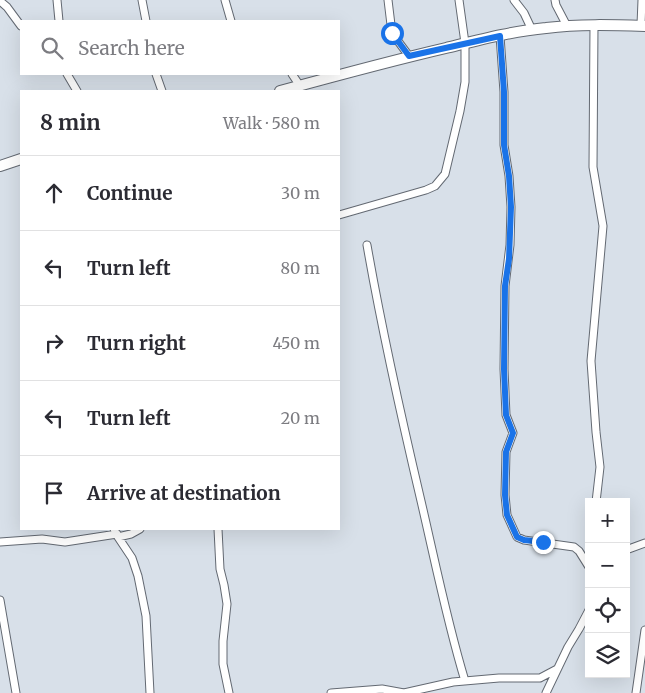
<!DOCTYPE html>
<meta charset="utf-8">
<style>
body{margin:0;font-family:Merriweather,serif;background:#f7f7f7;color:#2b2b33}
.controls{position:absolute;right:15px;bottom:15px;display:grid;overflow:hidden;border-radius:0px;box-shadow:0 5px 20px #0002}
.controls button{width:45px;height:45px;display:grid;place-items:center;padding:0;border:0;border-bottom:1px solid #e1e1e2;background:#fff;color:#2b2b33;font:25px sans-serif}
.stop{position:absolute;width:15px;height:15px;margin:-11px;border:4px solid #1a73e8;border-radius:50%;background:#fff}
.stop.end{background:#1a73e8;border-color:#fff;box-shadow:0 1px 5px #0008}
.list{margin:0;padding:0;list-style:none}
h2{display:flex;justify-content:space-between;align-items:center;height:65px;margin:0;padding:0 20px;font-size:21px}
h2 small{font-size:16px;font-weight:400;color:#7c7c81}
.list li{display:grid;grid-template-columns:32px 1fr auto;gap:15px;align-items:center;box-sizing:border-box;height:75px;padding:0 20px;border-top:1px solid #e1e1e2}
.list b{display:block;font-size:19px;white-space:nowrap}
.list em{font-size:16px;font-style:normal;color:#7c7c81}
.icon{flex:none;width:28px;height:28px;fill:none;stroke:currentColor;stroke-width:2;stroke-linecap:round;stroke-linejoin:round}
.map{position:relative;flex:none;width:645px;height:693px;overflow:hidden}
.search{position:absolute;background:#fff;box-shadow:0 5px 20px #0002;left:20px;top:20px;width:320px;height:55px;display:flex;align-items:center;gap:12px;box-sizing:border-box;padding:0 18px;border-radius:0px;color:#7c7c81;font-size:19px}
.panel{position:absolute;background:#fff;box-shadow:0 5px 20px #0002;left:20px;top:90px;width:320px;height:440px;border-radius:0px}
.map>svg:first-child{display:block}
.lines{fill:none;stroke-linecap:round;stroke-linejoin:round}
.minor-casing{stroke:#636972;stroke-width:9}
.primary-casing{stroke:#636972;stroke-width:12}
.minor{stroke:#fff;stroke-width:7}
.primary{stroke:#fff;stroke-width:10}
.route{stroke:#1a73e8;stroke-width:6}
</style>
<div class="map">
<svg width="645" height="693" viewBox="0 0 645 693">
<rect width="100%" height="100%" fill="#d8e0e9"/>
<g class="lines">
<defs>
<path id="minor" d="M57,0L59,21
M142,0L146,21
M225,0L231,21
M388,0L392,33L409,56
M514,0L524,13L532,30
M555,0L556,5L567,26
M0,1L7,7L21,26
M594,25L593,167L603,226L591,361L596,432L600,467L596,502
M641,25L642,0
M500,36L504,92V145L509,176L511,207L510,245L505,286L504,369L506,415L513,433L506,452L505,495L507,515L517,537L524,540L574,547L579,551L589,567
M67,74L77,91
M156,74L162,91
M292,74L300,86
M339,215L426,190L435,186L445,174L460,111L465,82V43L459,0
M367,245C382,331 401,416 421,501C435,561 447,622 465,681
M114,529L118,537L131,534L140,529
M218,529L220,569L224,585L227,604L223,641V664L229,693
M118,537L132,558L138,576L146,616L150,693
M0,542L42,539L65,542L117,534
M626,550L645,543
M0,600L16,693
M331,693L382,689L404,693L453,682L499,678H540L557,669
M546,693L568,647L579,629L589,610
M636,693L645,630"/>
<path id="primary" d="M280,91C335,76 390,61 446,48C479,40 513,31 546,28C579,24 612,25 645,26
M0,166L21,159"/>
</defs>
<use href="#minor" class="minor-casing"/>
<use href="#primary" class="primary-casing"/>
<use href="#minor" class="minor"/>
<use href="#primary" class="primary"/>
</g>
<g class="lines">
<path class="route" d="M392,33L409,56L500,36L504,92V145L509,176L511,207L509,259L505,286L504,369L506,415L513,433L506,452L505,495L507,515L517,537L524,540L543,542"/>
</g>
</svg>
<div class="controls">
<button>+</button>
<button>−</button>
<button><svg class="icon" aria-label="locate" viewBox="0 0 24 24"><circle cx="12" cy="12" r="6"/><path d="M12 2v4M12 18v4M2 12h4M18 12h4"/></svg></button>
<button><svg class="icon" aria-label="layers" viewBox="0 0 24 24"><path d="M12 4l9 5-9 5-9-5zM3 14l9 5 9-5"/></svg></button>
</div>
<div class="stop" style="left:392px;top:33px"></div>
<div class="stop end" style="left:543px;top:542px"></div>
<div class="search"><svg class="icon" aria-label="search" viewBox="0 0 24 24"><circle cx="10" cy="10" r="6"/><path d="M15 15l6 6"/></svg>Search here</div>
<section class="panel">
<h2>8 min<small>Walk · 580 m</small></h2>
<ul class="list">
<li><svg class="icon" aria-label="ahead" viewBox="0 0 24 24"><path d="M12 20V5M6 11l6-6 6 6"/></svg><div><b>Continue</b></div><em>30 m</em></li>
<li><svg class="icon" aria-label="left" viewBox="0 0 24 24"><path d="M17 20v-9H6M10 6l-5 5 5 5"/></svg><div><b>Turn left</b></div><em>80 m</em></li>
<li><svg class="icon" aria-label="right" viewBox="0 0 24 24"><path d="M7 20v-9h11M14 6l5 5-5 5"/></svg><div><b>Turn right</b></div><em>450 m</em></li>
<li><svg class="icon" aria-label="left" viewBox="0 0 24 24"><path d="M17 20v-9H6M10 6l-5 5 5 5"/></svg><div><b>Turn left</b></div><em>20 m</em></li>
<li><svg class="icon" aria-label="arrive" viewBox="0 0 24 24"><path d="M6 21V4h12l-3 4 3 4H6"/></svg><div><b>Arrive at destination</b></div></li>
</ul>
</section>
</div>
